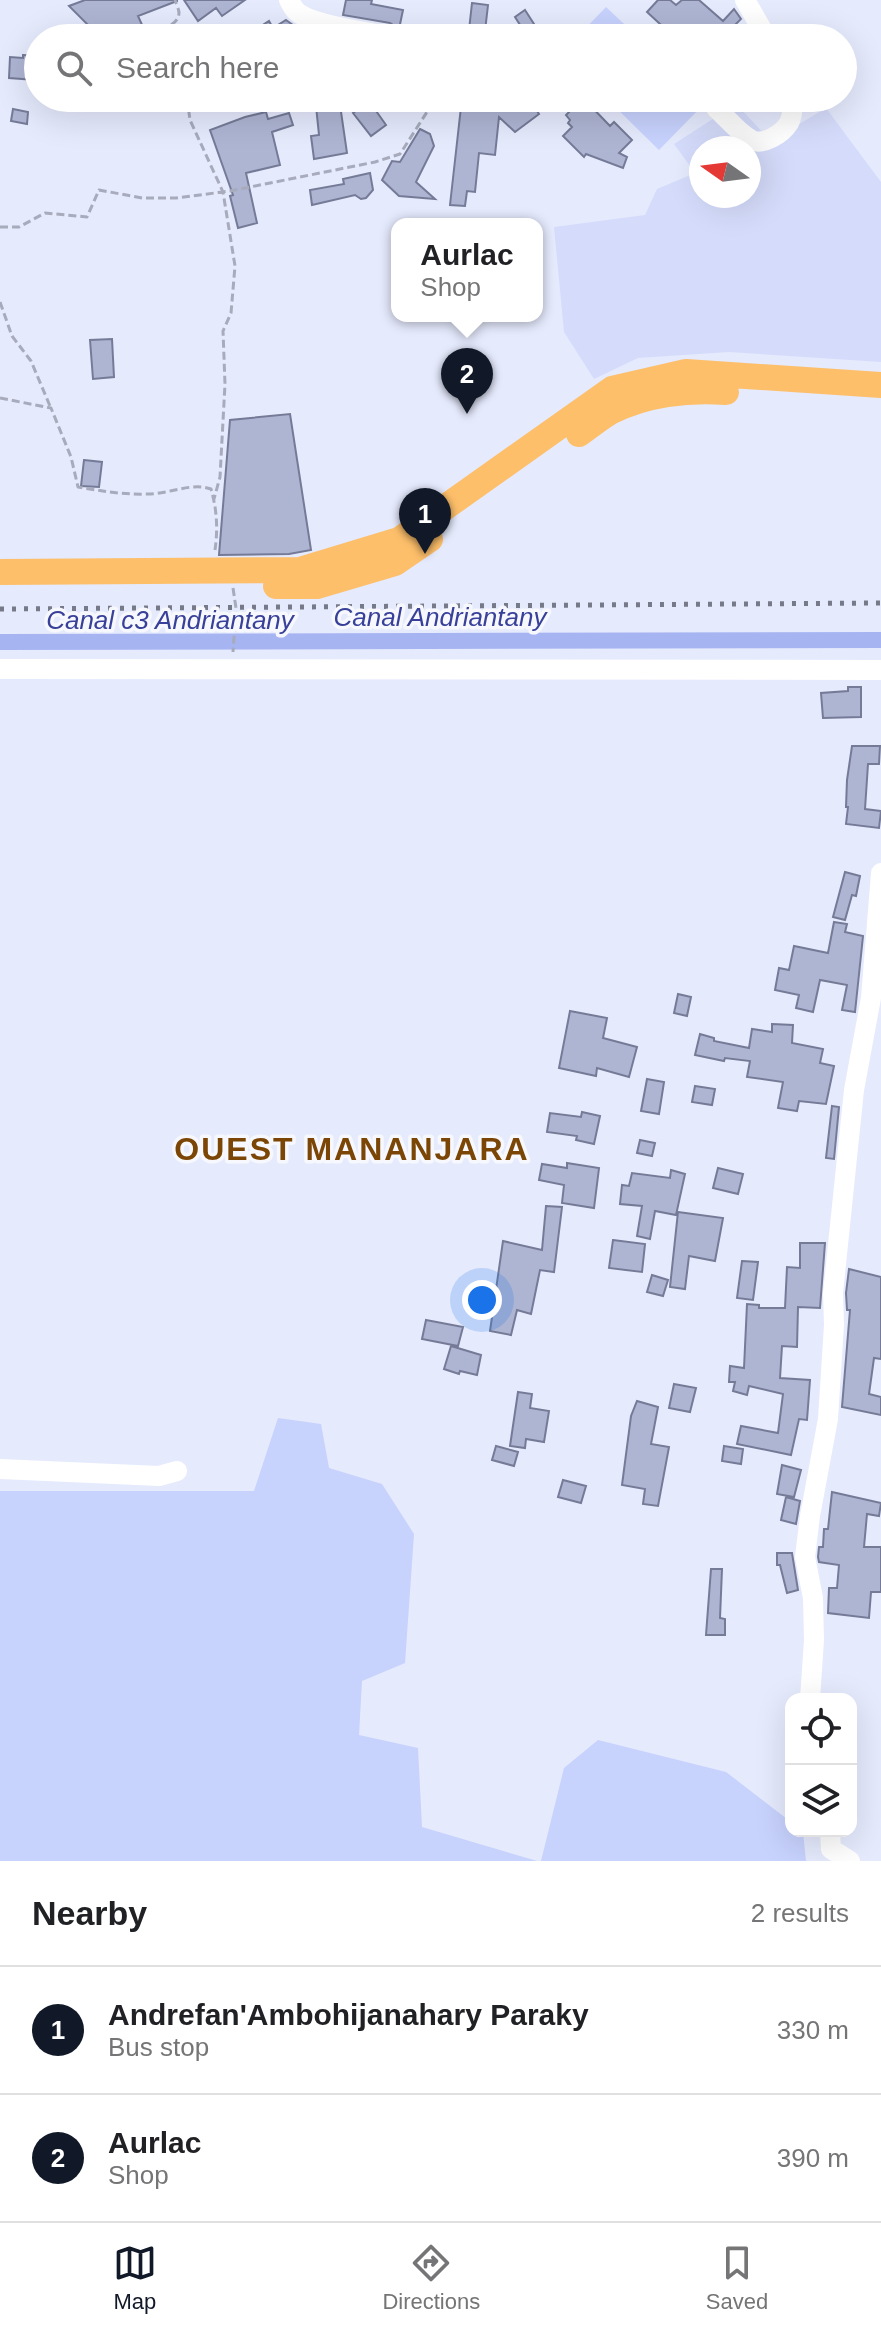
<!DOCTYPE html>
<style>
body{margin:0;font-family:Helvetica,sans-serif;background:#f2f2f2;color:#202124}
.controls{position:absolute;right:24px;bottom:24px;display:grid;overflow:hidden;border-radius:16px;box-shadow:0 8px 32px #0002}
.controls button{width:72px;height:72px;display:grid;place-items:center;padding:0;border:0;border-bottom:2px solid #e0e0e0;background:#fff;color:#202124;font:40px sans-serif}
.compass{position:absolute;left:689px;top:136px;width:72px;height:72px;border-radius:50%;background:#fff;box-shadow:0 8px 32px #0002;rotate:284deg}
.you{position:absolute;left:482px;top:1300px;width:28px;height:28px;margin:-20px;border:6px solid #fff;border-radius:50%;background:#1a73e8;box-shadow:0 0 0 12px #1a73e833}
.badge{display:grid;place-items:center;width:52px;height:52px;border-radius:50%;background:#111827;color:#fff;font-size:26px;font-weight:700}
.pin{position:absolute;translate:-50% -66px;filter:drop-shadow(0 2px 4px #0008)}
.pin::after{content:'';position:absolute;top:42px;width:28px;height:24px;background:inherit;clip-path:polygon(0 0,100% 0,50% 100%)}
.popup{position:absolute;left:391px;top:218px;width:152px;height:104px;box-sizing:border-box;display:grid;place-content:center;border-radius:16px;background:#fff;filter:drop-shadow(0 2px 6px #0005);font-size:26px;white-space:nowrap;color:#757577}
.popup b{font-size:30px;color:#202124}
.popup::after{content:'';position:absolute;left:50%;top:100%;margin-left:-16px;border:16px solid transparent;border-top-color:#fff}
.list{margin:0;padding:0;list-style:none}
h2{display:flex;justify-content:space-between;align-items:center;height:104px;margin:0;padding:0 32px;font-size:34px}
h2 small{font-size:26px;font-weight:400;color:#757577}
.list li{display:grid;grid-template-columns:52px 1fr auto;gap:24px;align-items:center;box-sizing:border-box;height:128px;padding:0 32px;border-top:2px solid #e0e0e0}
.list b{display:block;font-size:30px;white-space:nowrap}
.list p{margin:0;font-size:26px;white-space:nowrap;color:#757577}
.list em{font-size:26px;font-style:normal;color:#757577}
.icon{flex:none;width:44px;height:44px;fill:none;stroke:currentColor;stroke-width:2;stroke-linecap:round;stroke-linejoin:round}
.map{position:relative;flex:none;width:881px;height:1861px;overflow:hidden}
.search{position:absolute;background:#fff;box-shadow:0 8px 32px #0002;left:24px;right:24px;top:24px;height:88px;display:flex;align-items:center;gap:20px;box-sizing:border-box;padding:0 28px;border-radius:44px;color:#757577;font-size:30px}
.sheet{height:360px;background:#fff}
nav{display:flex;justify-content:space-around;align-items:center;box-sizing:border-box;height:112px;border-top:2px solid #e0e0e0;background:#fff;font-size:22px;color:#757577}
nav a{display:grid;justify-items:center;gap:4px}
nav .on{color:#111827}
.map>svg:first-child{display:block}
.built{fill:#d5dcfb;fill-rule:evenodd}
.green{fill:#c7d2fd}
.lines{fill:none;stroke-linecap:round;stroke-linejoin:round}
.stream{stroke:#a6b4f2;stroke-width:5}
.canal{stroke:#a6b4f2;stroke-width:16}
.building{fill:#aeb5d3;stroke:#757b97;stroke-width:2}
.path{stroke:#a7abbc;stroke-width:3;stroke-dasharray:8 4;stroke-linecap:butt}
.minor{stroke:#fff;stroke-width:20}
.major{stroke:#fdbf6a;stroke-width:26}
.rail{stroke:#767988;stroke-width:5;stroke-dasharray:4 8;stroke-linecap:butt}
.labels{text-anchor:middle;stroke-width:7;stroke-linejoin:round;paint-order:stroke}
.water-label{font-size:26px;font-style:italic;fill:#384099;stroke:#f6f8fe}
.district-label{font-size:32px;font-weight:bold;letter-spacing:2px;fill:#7b4605;stroke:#f6f8fe}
</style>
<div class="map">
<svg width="881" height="1861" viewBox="0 0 881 1861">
<rect width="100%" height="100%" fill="#e5eafd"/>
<path class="built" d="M736,104L771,141L826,108L881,182V362L729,352L638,358L594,379L564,332L554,227L645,215L657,189L695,173L674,144ZM701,148H749V196H701Z"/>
<path class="green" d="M606,7L639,38H576Z
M606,98H700L705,103L659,150Z
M278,1418L321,1424L329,1468L382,1484L414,1534L405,1663L362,1681L359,1735L418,1748L422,1827L537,1861H0V1491H254Z
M598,1740L726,1772L791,1822V1831L803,1832L806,1861H541L564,1768Z"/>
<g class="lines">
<path class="stream" d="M0,640H629"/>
<path class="canal" d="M0,642L881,640"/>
</g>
<path class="building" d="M85,0H177V1L138,16L143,27L95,32L69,6Z
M184,0H245L222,16L216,8L198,21Z
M346,0H372L371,4L403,10L399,29L390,23L343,15Z
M658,0H670L676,5L682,0H699L723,21L734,9L741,19L722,38H668L656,27L660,24L647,12Z
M472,3L488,5L485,31L469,30Z
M525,10L534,24L524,31L515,17Z
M286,20L297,28L304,38H243L269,21L273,28Z
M23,55L37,56L35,80L9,78L10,57L23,58Z
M339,98L347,153L314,159L311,136L319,135L316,106Z
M462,98H529L539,114L515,132L499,117L495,155L479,153L475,192L467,191L465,206L450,205Z
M583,98L610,126L614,122L632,140L619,153L627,157L623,168L586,154L584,157L563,136L572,127L568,123L570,120L566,115Z
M369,101L386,125L371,136L353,113Z
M13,109L28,112L27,124L11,121Z
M266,112L268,119L289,113L293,125L272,132L280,165L246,173L257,223L238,228L230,196L233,195L210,130L245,117Z
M420,129L430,134L434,146L416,182L435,199L399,196L382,180L392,161L400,162Z
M370,173L373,190L366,198L361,199L355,195L312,205L310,190L344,184L343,179Z
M112,339L114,377L93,379L90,340Z
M290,414L311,550L289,554L219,555L230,420Z
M84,460L102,462L99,487L81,486Z
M848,687H861V717L823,718L821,693L848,691Z
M852,746H880L879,764H868L865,809L881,811L879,828L846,824L848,807H846L847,780Z
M845,872L860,876L856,896L852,895L845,920L833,917Z
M834,922L847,924L845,932L863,936L855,1012L842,1010L847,985L820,980L813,1012L796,1008L799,995L775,990L779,968L789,970L794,946L828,953Z
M678,994L691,997L687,1016L674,1013Z
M570,1011L607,1018L603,1038L637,1047L629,1077L597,1068L596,1076L559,1068Z
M772,1024L793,1025L792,1043L823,1049L820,1063L834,1066L826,1104L799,1101L797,1111L778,1108L783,1082L747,1077L750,1061L725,1058L724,1061L695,1055L700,1034L714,1038V1041L749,1048L752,1029L772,1032Z
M647,1079L664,1082L659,1114L641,1111Z
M695,1086L715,1089L712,1105L692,1102Z
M832,1106L839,1107L834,1159L826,1158Z
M582,1112L600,1116L594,1144L576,1140L577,1136L547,1132L550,1113L581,1117Z
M640,1140L655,1143L652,1156L637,1153Z
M567,1163L599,1168L594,1208L562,1203L564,1185L539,1180L542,1164L567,1168Z
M718,1168L743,1174L738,1194L713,1188Z
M671,1170L685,1174L676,1215L655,1211L650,1239L637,1236L642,1206L620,1204L622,1185L629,1186L632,1173L670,1178Z
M546,1206L562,1207L554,1272L540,1270L531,1314L517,1310L511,1335L490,1331L503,1241L542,1250Z
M678,1212L723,1218L715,1261L689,1256L685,1289L670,1287Z
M613,1240L645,1244L642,1272L609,1268Z
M800,1243H825L820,1308L798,1307L797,1347L782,1346L780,1378L810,1380L807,1420L799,1419L791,1455L737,1444L741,1426L778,1433L783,1394L749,1386L747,1395L733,1391L735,1382H729L730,1366L744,1368L747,1304L759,1305V1308H785L787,1267L800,1268Z
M742,1261L758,1262L753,1300L737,1298Z
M849,1269L881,1277V1359L874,1358L869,1394L881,1397V1415L842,1407L850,1310H847L846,1293Z
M652,1275L668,1280L663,1296L647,1292Z
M426,1320L463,1327L458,1346L422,1339Z
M451,1346L481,1355L477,1375L460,1371L459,1374L444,1369Z
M674,1384L696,1388L690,1412L669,1408Z
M518,1392L532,1394L530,1408L549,1411L544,1442L526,1439L525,1448L510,1446Z
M637,1401L658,1407L651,1444L669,1447L658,1506L643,1504L645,1489L622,1485L631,1416Z
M496,1446L518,1452L514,1466L492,1460Z
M724,1446L743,1449L741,1464L722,1461Z
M782,1465L801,1470L794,1497L777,1494Z
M563,1480L586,1486L581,1503L558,1497Z
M832,1492L881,1503L879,1516L867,1514L864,1547H881V1592H871L869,1618L828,1613L829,1588H837L839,1565L819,1562L818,1557L819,1547H823L824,1529H828Z
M786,1497L800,1501L796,1524L781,1520Z
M777,1553H792L798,1590L787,1593L780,1565H777Z
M711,1569H722L720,1618L725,1619V1635H706Z"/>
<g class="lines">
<path class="path" d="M156,31L162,38
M101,38C118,36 178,36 179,13C179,9 176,4 175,0
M187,98L190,120L223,192L235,266L231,313L223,331L225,384L220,477L214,499
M0,227H19L45,213L87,217L99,190L142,198H176L230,191L375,162L400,154L436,98
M0,302L12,336L31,361L50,406
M0,398L51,408L71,457L78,487C102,491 124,495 148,494C169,494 192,482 211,489C217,510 218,529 215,550
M233,588L236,608L233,652"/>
<path class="minor" d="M289,0C291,4 293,8 296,11C310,25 367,32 388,36
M745,0L767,38
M716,108C727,118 738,132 750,139C762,147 782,134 789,123C793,115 793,107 791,98
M0,669L881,670
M0,1469L159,1476L177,1471
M810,1699L814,1640L813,1598L805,1557L810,1516L828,1419L834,1325L833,1293L854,1090L871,998L881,873
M830,1831L831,1849L850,1861"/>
<path class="major" d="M579,434C590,426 600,418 610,412C645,394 688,389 726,392
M0,572L300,570L399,540L612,389L686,372L881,385
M276,586H317L395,563L430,539"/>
<path class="rail" d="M0,609L881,603"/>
</g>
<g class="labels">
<g class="water-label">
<text x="440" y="626">Canal Andriantany</text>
<text x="170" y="629">Canal c3 Andriantany</text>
</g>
<g class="district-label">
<text x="352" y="1160">OUEST MANANJARA</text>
</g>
</g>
</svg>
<div class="controls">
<button><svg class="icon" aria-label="locate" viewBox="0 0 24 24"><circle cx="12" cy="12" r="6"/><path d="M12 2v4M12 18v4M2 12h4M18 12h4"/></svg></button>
<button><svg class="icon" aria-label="layers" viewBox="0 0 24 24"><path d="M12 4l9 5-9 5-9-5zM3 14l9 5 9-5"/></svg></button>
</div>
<svg class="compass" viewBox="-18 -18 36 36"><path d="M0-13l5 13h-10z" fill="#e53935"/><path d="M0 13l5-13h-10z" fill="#757577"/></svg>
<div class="you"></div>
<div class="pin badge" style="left:425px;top:554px">1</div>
<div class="pin badge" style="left:467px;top:414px">2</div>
<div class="popup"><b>Aurlac</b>Shop</div>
<div class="search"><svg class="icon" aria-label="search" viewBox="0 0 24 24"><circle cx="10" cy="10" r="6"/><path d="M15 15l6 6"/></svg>Search here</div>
</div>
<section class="sheet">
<h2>Nearby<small>2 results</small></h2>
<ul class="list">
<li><span class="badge">1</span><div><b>Andrefan'Ambohijanahary Paraky</b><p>Bus stop</p></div><em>330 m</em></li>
<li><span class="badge">2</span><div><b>Aurlac</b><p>Shop</p></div><em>390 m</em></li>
</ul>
</section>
<nav>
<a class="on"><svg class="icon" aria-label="map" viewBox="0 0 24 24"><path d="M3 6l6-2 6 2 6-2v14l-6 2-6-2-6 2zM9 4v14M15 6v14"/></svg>Map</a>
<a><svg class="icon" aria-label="directions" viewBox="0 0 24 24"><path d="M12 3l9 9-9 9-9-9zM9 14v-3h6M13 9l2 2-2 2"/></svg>Directions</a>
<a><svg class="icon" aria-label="saved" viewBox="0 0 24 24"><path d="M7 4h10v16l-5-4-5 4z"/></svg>Saved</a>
</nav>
